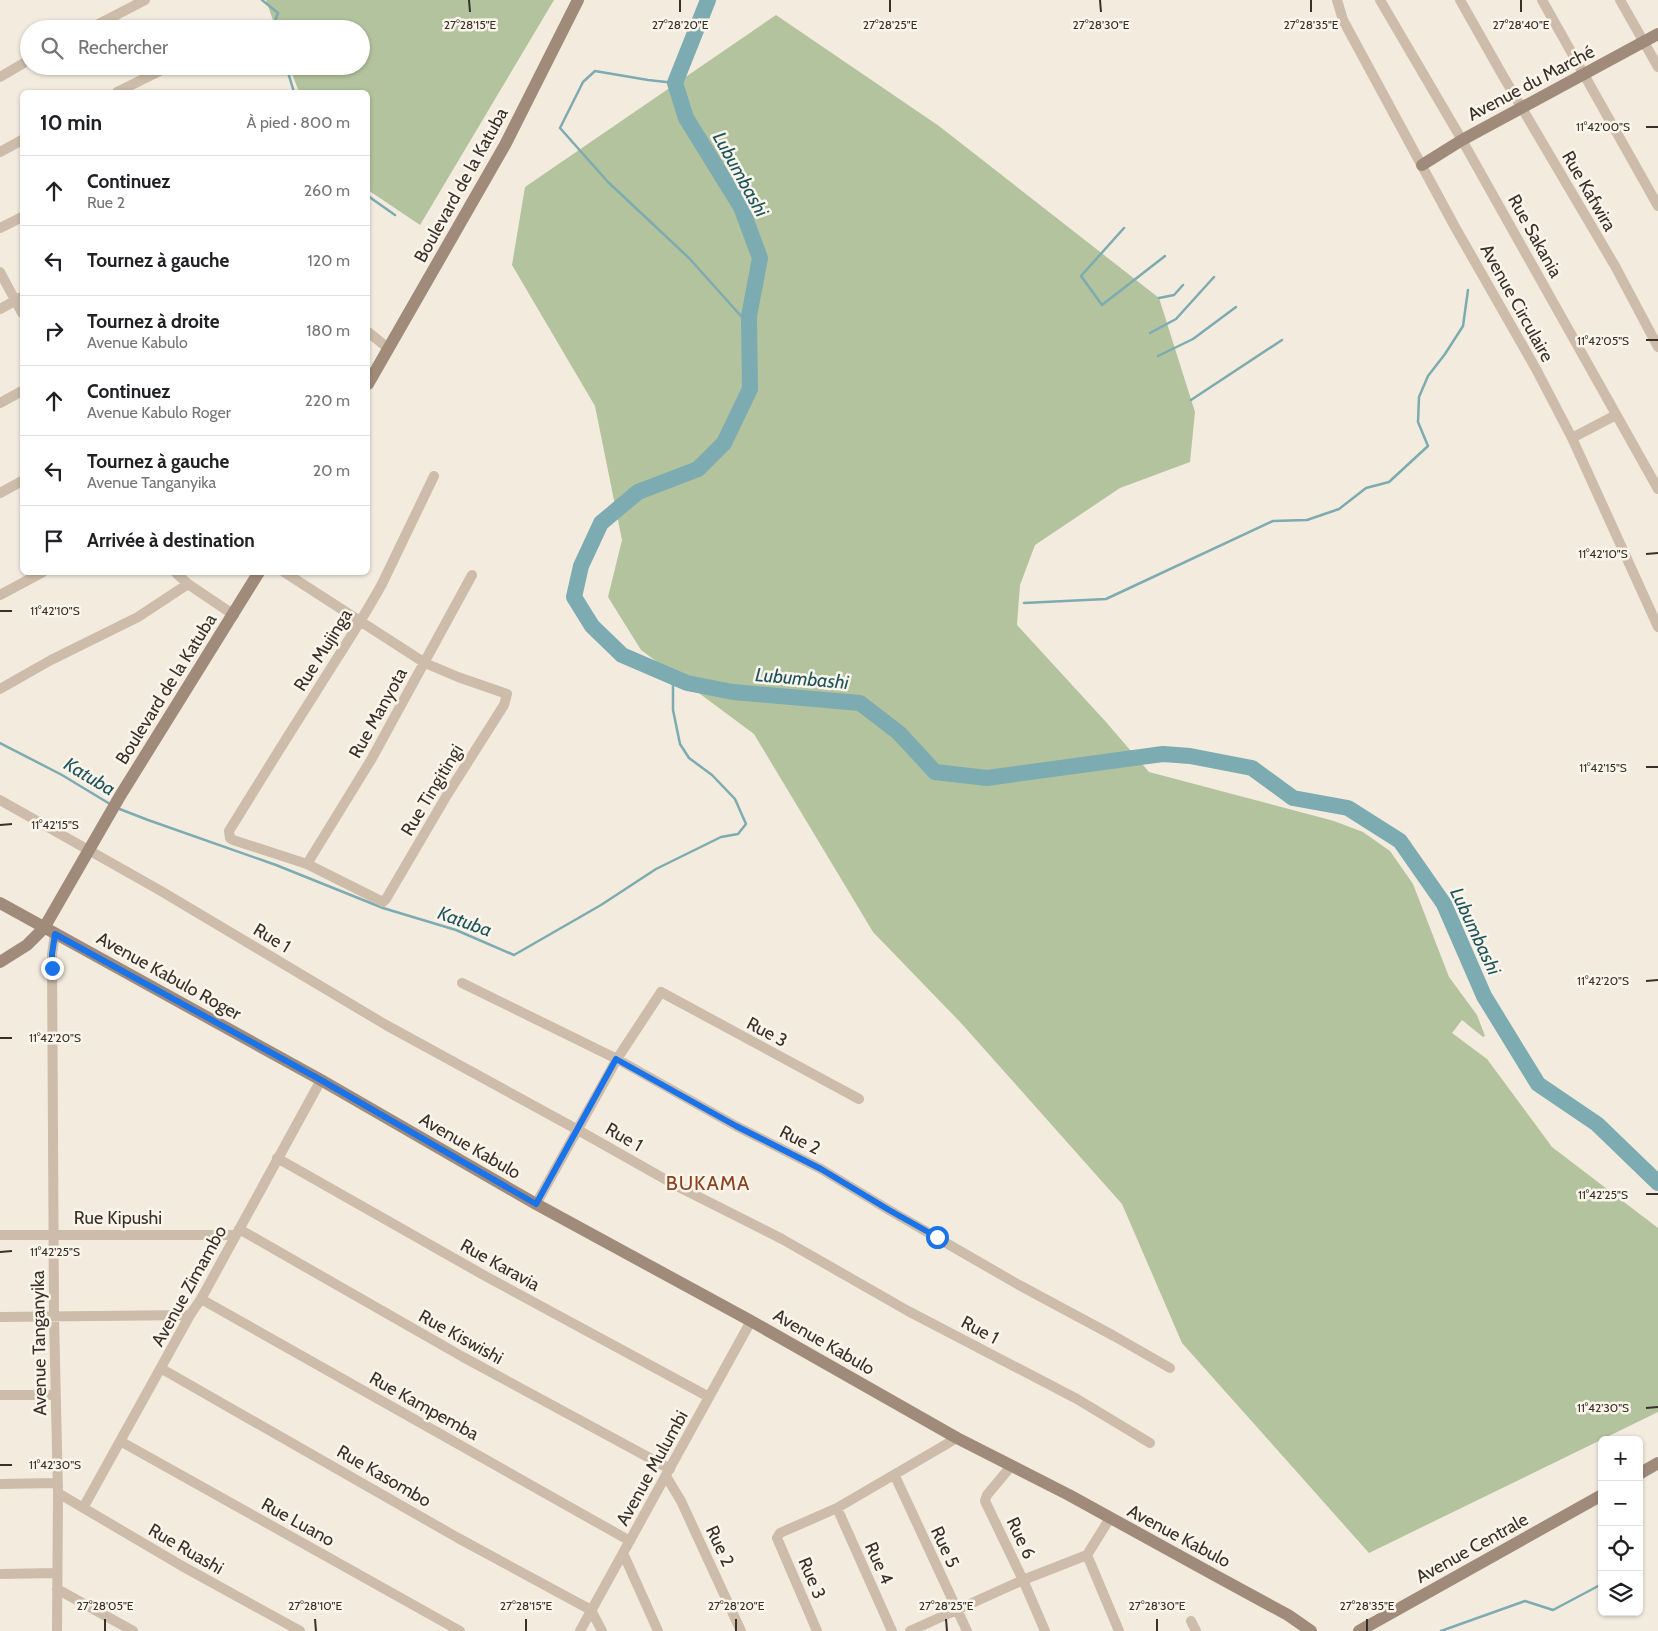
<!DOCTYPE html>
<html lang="fr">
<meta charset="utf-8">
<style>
body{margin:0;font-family:Cabin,sans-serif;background:#f6f6f6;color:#202124}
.controls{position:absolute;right:15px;bottom:15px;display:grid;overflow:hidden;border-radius:8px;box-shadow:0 1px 4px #0004}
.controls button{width:45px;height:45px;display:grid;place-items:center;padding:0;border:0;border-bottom:1px solid #e0e0e0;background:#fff;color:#202124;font:25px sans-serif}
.stop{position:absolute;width:15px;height:15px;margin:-11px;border:4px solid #1a73e8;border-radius:50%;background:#fff}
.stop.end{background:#1a73e8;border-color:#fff;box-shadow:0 1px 5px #0008}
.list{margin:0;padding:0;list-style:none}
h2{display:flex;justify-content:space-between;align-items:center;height:65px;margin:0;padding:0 20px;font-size:21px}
h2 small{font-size:16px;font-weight:400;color:#757577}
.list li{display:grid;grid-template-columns:32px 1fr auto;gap:15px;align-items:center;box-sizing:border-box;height:70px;padding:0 20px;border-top:1px solid #e0e0e0}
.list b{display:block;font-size:19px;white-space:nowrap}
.list p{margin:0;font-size:16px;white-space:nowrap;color:#757577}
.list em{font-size:16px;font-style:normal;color:#757577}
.icon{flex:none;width:28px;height:28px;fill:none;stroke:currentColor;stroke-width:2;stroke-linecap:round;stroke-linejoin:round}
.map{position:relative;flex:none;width:1658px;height:1631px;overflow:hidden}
.search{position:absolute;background:#fff;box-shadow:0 1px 4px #0004;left:20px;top:20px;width:350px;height:55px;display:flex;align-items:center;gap:12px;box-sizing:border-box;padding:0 18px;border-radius:28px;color:#757577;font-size:19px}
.panel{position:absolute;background:#fff;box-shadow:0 1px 4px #0004;left:20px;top:90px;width:350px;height:485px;border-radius:8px}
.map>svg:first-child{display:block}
.green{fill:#b3c39d}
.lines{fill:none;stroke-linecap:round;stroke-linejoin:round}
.stream{stroke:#7cabb1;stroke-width:2.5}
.river{stroke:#7cabb1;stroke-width:16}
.street{stroke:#ccbca9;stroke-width:10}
.secondary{stroke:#a08b7a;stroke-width:12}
.route{stroke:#1a73e8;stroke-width:6}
.ticks{fill:none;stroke:#393029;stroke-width:2}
.labels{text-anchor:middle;stroke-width:5;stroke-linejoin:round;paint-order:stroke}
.street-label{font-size:18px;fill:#393029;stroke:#faf5eb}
.water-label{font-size:19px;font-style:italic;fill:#1d535c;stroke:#faf5eb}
.quarter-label{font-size:20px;letter-spacing:1px;fill:#8a4220;stroke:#faf5eb}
.ticks-label{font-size:12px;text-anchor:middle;fill:#393029;stroke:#faf5eb;stroke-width:5;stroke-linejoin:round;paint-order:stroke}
</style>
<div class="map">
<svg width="1658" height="1631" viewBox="0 0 1658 1631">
<rect width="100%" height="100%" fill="#f3ebde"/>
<path class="green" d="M266,0H554L420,225L368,190V92H299L289,66H361V29H276Z
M776,15L939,126L1159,298L1195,412L1190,462L1120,488L1035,545L1020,585L1017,625L1106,722L1149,772L1334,821L1363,832L1390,851L1413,884L1449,977L1477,1015L1485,1036L1483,1037L1462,1020L1452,1033L1487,1059L1552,1147L1658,1228V1412L1369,1553L1182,1343L1122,1204L961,1023L873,932L754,734L641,650L608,597L622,540L595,406L512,265L525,187Z"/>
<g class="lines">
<path class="stream" d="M262,0L278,13L272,29
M286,66L294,92
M675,83L648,80L595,71L583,82L560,128L608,182L689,258L749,325
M368,196L395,215
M1124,228L1081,276L1102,305L1165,256
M1159,298L1174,295L1183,285
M1150,333L1176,319L1214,277
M1158,356L1193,339L1236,307
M1191,400L1282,340
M1024,603L1106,599L1273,521L1307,520L1339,509L1366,488L1389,482L1428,446L1418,422L1419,397L1428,376L1445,354L1463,326L1468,290
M0,743L62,775L110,804
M117,808L148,820L276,865L383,908L456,930L514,955L601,905L656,869L721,837L738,834L746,824L735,799L712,775L689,758L680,744L673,710V677
M1441,1631L1525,1601L1553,1610L1602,1584"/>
<path class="river" d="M708,0L675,83L686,118L741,207L760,258L749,316L750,389L724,443L698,469L638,492L601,523L581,566L574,597L592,626L622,655L687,683L733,692L860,703L899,733L935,772L987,778L1163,754L1190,756L1252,768L1293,798L1348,808L1400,841L1444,904L1484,996L1538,1084L1597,1124L1658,1183"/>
<path class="street" d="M1337,0L1343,20L1455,227L1536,369L1572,438L1658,627
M1380,0L1462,140L1658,489
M1460,0L1503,76L1615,266L1658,347
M1542,0L1658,206
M1620,0L1658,67
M89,29L145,0
M0,77L29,60
M117,92L170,66
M0,152L22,140
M0,228L22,217
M0,272L22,313
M0,309L22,297
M368,332L388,348
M0,403L22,391
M1572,438L1616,415
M0,493L22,481
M175,572L188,584L234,615
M284,572L425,663L458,677L507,694L504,705L447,795L386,899L383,902L307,864L233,840L230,838L229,831C257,786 285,740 314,695C337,658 361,622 382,584L434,476
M0,595L43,572
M0,689L51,660L138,617L188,584
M0,800L161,891L386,1025L578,1130L677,1186L782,1239L908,1311L1077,1399L1150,1443
M307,864L371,760L472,575
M55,934L52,954L54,1317L58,1493L57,1631
M462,983L617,1059L736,1126L821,1169L889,1210L1019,1285L1114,1336L1170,1368
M277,1158L487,1277L709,1397
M536,1204L617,1059L661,992L859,1099
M239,1229L463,1357L670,1469
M0,1235H235
M201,1299L630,1541
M0,1317L190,1315
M162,1369L458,1538L591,1610L602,1631
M0,1395H55
M120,1441L460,1631
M1012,1465L987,1495L985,1501L1023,1580L1045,1631
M666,1476L681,1501L741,1631
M895,1476L967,1631
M0,1484L57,1483
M58,1493L182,1566L300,1631
M83,1508L190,1315L201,1299L321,1080
M837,1508L892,1631
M623,1553L658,1631
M1087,1555L1119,1631
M0,1574L57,1573
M57,1589L133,1631
M1191,1621L1196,1631
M580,1631L751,1321
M817,1631L777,1538L780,1533L837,1508L957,1438
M910,1631L1023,1580L1087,1555L1110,1518"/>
<path class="secondary" d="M1422,165L1462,140L1658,34
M368,384L505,145L578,0
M0,903L321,1080L536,1204L751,1321L957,1438L1069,1495L1218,1577L1288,1615L1311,1631
M0,962L27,945L44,928L120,796L259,572
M1639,1474L1658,1463
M1359,1631L1602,1495"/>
</g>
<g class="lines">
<path class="route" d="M52,968V954L55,934L321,1080L536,1204L616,1059L736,1126L821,1169L889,1210L937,1237"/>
</g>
<path class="ticks" d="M469,0L470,12M680,0V12M890,0V12M1100,0L1101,12M1311,0V12M1521,0V12M1646,127H1658M1646,340H1658M1646,554L1658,553M0,611H12M1646,767H1658M0,825L12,824M1646,981L1658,980M0,1038H12M1646,1194H1658M0,1252L12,1251M1646,1408L1658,1407M0,1465H12M105,1619V1631M315,1619L316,1631M526,1619V1631M736,1619V1631M946,1619L947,1631M1157,1619V1631M1367,1619V1631"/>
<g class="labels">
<g class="street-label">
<text transform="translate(1531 83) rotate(-28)" y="6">Avenue du Marché</text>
<text transform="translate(461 185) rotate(-61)" y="6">Boulevard de la Katuba</text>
<text transform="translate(1589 191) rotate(60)" y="6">Rue Kafwira</text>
<text transform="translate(1535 236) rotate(61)" y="6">Rue Sakania</text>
<text transform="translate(1517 303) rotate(61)" y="6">Avenue Circulaire</text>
<text transform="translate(323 650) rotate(-58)" y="6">Rue Mujinga</text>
<text transform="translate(166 689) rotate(-58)" y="6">Boulevard de la Katuba</text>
<text transform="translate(378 713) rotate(-61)" y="6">Rue Manyota</text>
<text transform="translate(432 790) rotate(-59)" y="6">Rue Tingitingi</text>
<text transform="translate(272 938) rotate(31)" y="6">Rue 1</text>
<text transform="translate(169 976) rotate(29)" y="6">Avenue Kabulo Roger</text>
<text transform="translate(767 1032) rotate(28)" y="6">Rue 3</text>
<text transform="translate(624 1137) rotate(30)" y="6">Rue 1</text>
<text transform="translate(800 1140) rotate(27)" y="6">Rue 2</text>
<text transform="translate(470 1146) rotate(30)" y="6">Avenue Kabulo</text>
<text x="118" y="1224">Rue Kipushi</text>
<text transform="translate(500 1265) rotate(29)" y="6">Rue Karavia</text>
<text transform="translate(189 1286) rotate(-61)" y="6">Avenue Zimambo</text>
<text transform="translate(980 1330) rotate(28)" y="6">Rue 1</text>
<text transform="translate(461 1337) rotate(29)" y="6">Rue Kiswishi</text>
<text transform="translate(824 1342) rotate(30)" y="6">Avenue Kabulo</text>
<text transform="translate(39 1343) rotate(-91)" y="6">Avenue Tanganyika</text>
<text transform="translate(424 1406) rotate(29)" y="6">Rue Kampemba</text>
<text transform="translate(652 1468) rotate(-61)" y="6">Avenue Mulumbi</text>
<text transform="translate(384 1476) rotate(30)" y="6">Rue Kasombo</text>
<text transform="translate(298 1522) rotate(29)" y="6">Rue Luano</text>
<text transform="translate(1179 1536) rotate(28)" y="6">Avenue Kabulo</text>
<text transform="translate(1021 1538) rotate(65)" y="6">Rue 6</text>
<text transform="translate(720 1546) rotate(65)" y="6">Rue 2</text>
<text transform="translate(945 1547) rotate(65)" y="6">Rue 5</text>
<text transform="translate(1472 1548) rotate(-29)" y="6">Avenue Centrale</text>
<text transform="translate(186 1549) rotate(30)" y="6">Rue Ruashi</text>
<text transform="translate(879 1563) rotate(66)" y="6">Rue 4</text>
<text transform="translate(812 1578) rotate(67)" y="6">Rue 3</text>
</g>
<g class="water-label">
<text transform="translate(741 174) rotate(61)" y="7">Lubumbashi</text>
<text transform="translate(802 678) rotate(5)" y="7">Lubumbashi</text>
<text transform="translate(90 776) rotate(31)" y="7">Katuba</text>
<text transform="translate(465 921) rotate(20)" y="7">Katuba</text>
<text transform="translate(1476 931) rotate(65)" y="7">Lubumbashi</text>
</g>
<g class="quarter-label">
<text x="708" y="1190">BUKAMA</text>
</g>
</g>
<g class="ticks-label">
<text x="470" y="29">27°28'15"E</text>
<text x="680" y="29">27°28'20"E</text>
<text x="890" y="29">27°28'25"E</text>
<text x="1101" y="29">27°28'30"E</text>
<text x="1311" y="29">27°28'35"E</text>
<text x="1521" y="29">27°28'40"E</text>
<text x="1603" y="131">11°42'00"S</text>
<text x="1603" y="345">11°42'05"S</text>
<text x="1603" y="558">11°42'10"S</text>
<text x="55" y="615">11°42'10"S</text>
<text x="1603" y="772">11°42'15"S</text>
<text x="55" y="829">11°42'15"S</text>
<text x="1603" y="985">11°42'20"S</text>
<text x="55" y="1042">11°42'20"S</text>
<text x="1603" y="1199">11°42'25"S</text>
<text x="55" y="1256">11°42'25"S</text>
<text x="1603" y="1412">11°42'30"S</text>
<text x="55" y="1469">11°42'30"S</text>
<text x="105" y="1610">27°28'05"E</text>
<text x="315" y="1610">27°28'10"E</text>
<text x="526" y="1610">27°28'15"E</text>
<text x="736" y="1610">27°28'20"E</text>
<text x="946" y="1610">27°28'25"E</text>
<text x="1157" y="1610">27°28'30"E</text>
<text x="1367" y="1610">27°28'35"E</text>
</g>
</svg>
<div class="controls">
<button>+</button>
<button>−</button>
<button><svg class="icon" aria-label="locate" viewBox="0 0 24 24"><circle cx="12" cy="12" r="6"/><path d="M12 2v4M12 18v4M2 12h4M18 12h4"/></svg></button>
<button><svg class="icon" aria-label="layers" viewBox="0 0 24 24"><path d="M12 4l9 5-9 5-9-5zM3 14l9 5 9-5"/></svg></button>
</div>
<div class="stop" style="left:937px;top:1237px"></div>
<div class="stop end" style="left:52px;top:968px"></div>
<div class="search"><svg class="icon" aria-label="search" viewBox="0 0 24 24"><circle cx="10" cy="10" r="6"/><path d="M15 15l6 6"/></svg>Rechercher</div>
<section class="panel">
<h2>10 min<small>À pied · 800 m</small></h2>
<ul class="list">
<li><svg class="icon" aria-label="ahead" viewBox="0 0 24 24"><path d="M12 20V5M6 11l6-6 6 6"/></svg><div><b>Continuez</b><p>Rue 2</p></div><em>260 m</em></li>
<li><svg class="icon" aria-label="left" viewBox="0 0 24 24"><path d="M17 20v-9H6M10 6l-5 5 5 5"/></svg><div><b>Tournez à gauche</b></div><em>120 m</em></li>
<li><svg class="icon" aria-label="right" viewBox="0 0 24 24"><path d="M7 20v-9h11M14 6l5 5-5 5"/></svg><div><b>Tournez à droite</b><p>Avenue Kabulo</p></div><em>180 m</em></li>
<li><svg class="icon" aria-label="ahead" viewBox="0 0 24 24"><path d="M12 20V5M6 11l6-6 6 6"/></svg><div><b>Continuez</b><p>Avenue Kabulo Roger</p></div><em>220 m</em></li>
<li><svg class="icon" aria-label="left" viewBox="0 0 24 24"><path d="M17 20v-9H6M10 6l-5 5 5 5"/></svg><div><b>Tournez à gauche</b><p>Avenue Tanganyika</p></div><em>20 m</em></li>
<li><svg class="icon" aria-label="arrive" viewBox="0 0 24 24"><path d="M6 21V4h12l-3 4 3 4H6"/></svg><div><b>Arrivée à destination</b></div></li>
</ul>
</section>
</div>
